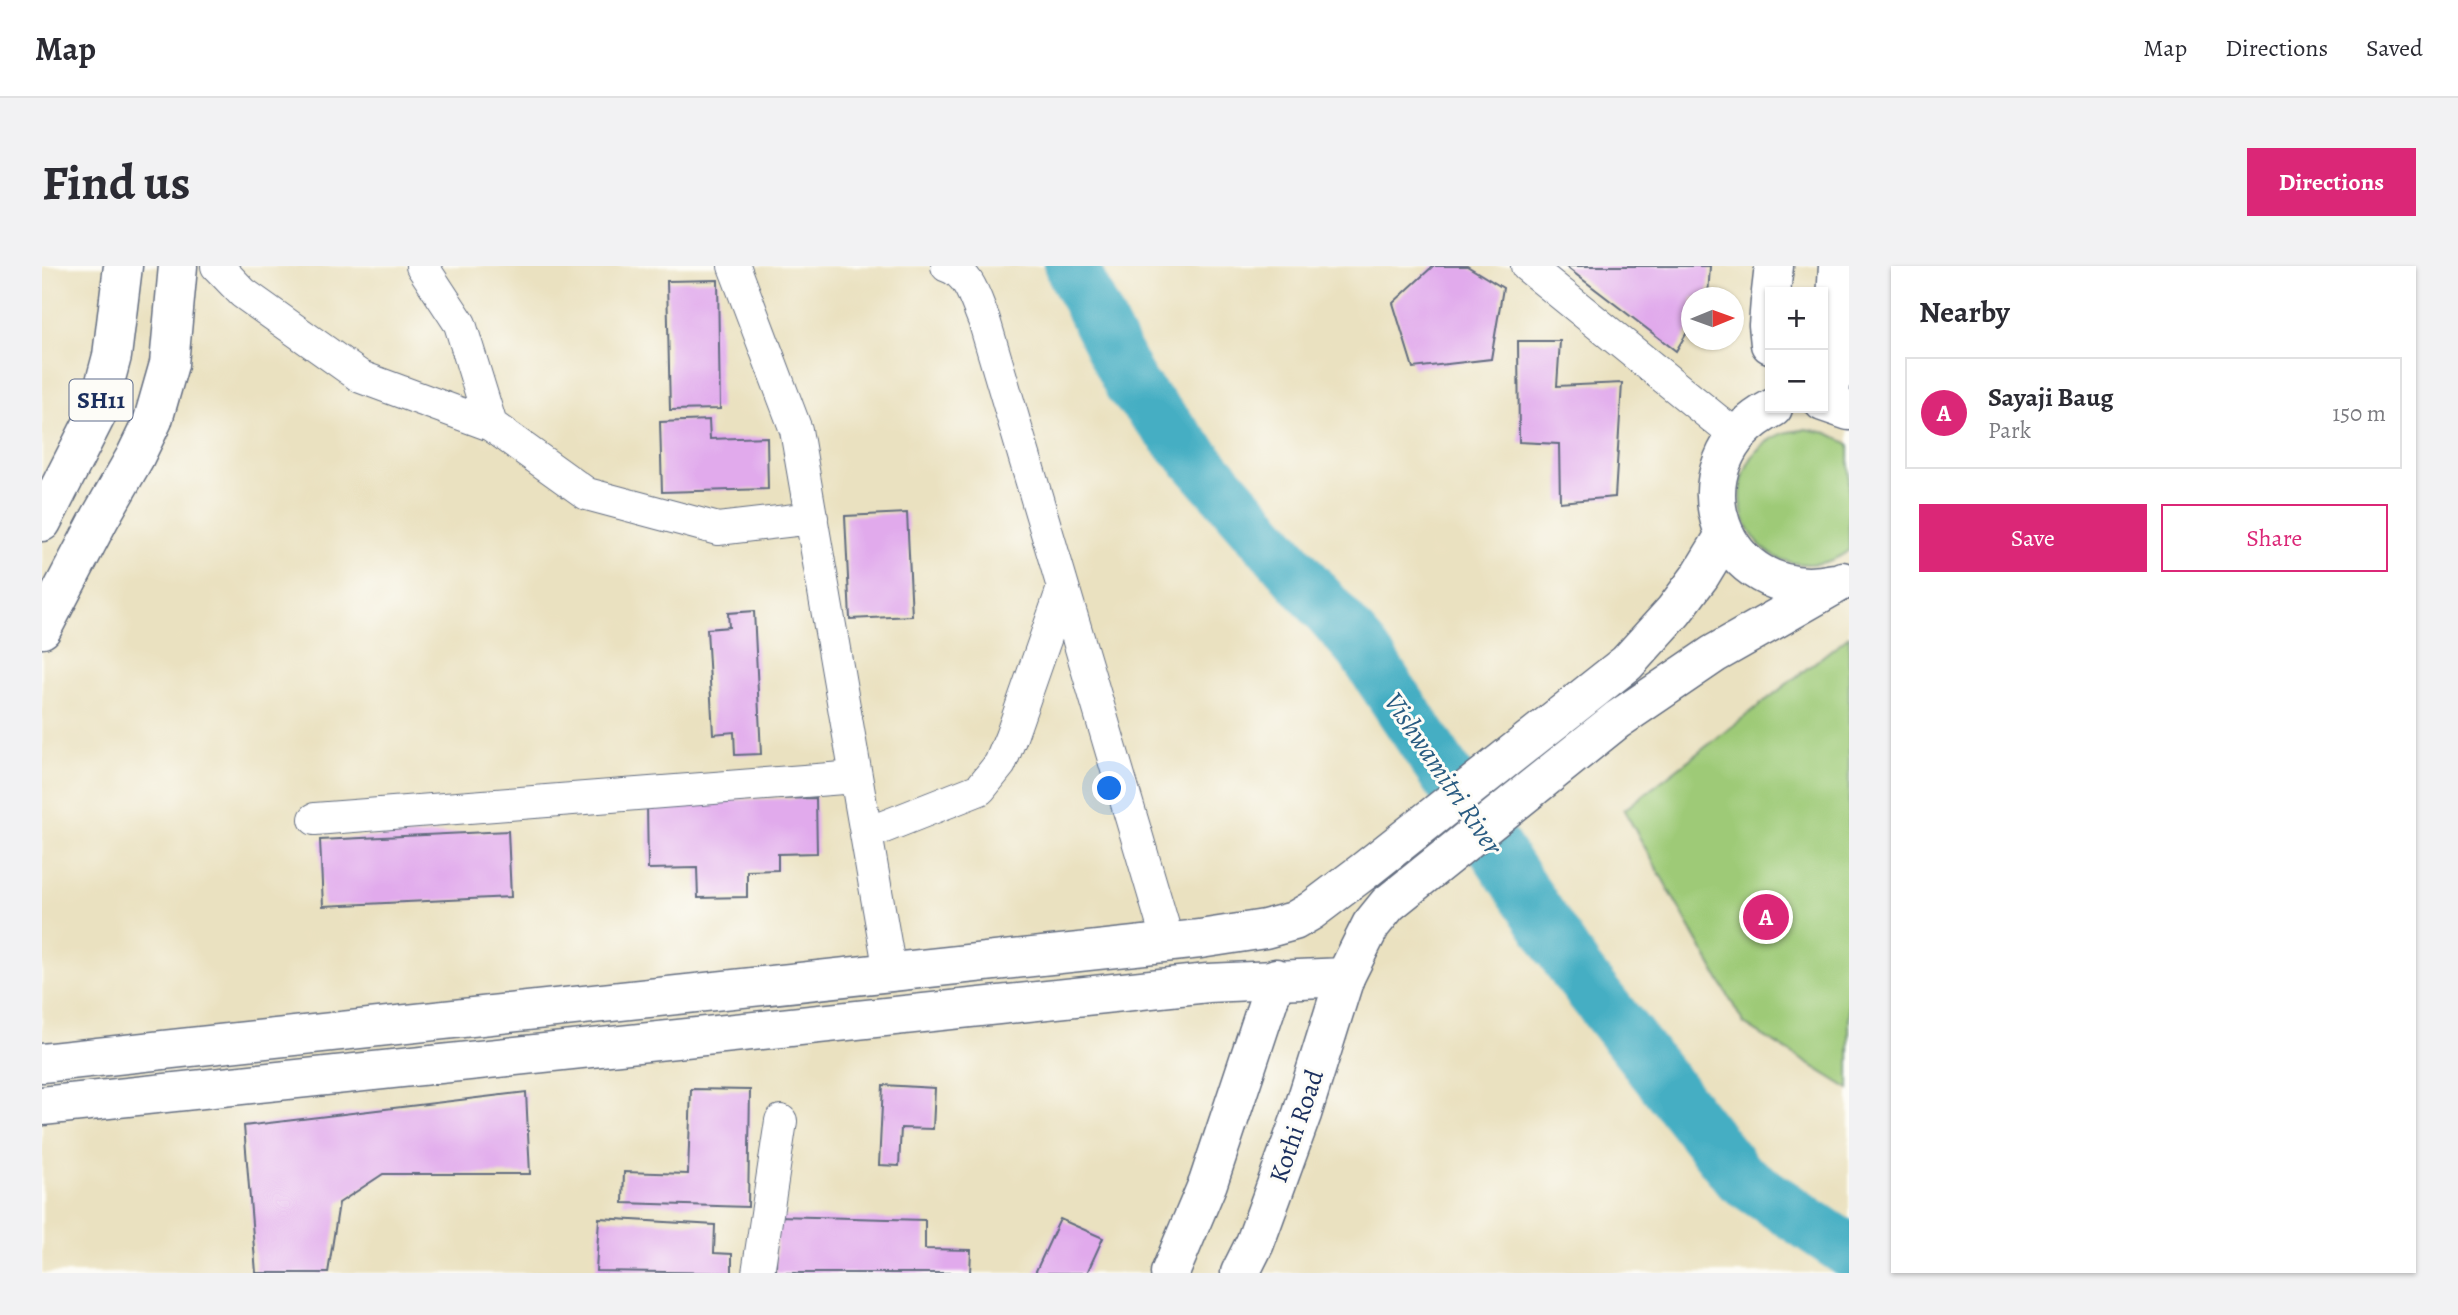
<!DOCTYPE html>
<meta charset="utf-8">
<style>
body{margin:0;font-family:Alegreya,serif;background:#f2f2f3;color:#2b2b33}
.controls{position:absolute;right:21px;top:21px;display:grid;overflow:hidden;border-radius:0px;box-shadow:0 2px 5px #0004}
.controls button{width:63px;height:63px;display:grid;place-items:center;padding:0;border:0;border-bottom:2px solid #e1e1e2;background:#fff;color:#2b2b33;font:35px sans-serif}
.compass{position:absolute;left:1639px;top:21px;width:63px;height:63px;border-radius:50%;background:#fff;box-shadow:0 2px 5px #0004;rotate:89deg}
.you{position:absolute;left:1068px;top:523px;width:24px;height:24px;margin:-18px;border:5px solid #fff;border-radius:50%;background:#1a73e8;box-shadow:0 0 0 10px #1a73e833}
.badge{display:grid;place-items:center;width:46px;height:46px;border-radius:50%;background:#db2777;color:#fff;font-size:23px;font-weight:700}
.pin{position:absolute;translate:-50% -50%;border:4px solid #fff;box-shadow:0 2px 7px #0006}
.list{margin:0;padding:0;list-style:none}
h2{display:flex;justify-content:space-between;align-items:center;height:91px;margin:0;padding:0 28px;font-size:30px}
h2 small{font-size:23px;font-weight:400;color:#7c7c81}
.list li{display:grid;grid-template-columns:46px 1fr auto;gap:21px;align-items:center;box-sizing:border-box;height:112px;margin:0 14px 14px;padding:0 14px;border:2px solid #e1e1e2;border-radius:0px}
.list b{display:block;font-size:26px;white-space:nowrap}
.list p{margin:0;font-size:23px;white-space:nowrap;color:#7c7c81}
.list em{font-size:23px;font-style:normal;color:#7c7c81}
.actions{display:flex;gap:14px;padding:21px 28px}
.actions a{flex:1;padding:16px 0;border:2px solid #db2777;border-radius:0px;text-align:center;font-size:24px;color:#db2777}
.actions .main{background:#db2777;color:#fff}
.map{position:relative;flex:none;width:1807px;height:1007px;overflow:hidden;border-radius:0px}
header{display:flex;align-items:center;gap:42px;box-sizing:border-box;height:98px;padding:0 35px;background:#fff;border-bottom:2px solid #e1e1e2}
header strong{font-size:33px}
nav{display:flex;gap:38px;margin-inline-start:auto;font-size:24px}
.intro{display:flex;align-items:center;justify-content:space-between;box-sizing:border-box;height:168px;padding:0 42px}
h1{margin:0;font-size:49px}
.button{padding:18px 32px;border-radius:0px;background:#db2777;color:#fff;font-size:24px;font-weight:700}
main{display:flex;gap:42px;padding:0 42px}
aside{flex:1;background:#fff;border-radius:0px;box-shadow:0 2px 5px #0004}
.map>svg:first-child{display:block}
.green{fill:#9eca77;stroke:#5c7c6a;stroke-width:2}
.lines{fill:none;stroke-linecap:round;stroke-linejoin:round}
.river{stroke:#44aec3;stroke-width:54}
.building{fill:#e1aaec}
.minor-casing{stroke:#636d80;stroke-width:34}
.secondary-casing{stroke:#636d80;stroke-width:41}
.primary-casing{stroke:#636d80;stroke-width:41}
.trunk-casing{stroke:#636d80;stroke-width:41}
.minor{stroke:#fff;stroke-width:32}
.secondary{stroke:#fff;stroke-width:38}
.primary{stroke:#fff;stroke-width:38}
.trunk{stroke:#fff;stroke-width:38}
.labels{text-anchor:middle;stroke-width:6;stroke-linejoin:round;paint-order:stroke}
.shield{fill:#fdfcf7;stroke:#5f6c8c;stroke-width:2}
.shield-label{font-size:24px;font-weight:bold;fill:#1b2f5e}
.street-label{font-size:26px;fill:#1b2f5e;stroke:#fdfcf7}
.water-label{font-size:28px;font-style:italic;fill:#295b81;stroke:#fdfcf7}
</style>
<header>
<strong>Map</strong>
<nav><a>Map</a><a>Directions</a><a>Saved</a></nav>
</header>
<div class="intro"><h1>Find us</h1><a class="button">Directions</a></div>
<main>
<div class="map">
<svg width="1807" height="1007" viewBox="0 0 1807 1007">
<rect width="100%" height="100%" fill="#fdfcf7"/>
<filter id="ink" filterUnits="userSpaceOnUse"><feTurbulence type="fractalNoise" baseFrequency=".0143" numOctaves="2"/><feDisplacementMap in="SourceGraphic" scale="14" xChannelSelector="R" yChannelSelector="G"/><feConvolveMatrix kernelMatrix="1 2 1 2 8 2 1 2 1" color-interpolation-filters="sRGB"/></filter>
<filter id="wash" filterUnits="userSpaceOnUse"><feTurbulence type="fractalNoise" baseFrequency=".00686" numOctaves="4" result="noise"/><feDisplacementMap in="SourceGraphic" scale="28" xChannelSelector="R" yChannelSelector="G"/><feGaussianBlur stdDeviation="1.57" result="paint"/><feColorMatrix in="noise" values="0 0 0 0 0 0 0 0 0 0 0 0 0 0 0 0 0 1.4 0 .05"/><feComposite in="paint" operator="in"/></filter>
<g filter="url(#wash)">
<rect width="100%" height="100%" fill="#eae1c0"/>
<path class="green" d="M1764,163L1786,167L1807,178V284C1796,293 1782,298 1767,298C1692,301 1672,192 1742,167C1749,165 1757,165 1764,163Z
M1807,370V823L1702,758L1582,544Z"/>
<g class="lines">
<path class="river" d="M1029,0L1089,119L1321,384L1534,705L1697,911L1807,985"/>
</g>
<g id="blocks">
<path class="building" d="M1391,0H1425L1461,22L1449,93L1371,102L1351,37Z
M1523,0H1668L1666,30L1650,32V58L1634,85Z
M676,14L678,143L628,144L625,15Z
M1476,75H1518L1515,120L1580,117L1573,231L1518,236L1517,178L1477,176Z
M667,154L668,173L725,171L726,223L620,226L618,156Z
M865,247L870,350L808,353L803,250Z
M712,345L719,488L693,489L692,466L671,468L665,363L687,361L686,347Z
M774,532L775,587L736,588V604L705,605V631L656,632L655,602L606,603L605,536Z
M466,565L469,631L281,640L278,574Z
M841,819L893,822L891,863L859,862L857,900L837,899Z
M649,823L708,824L706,941L581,937L582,906L646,908Z
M484,826L488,908H341L297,937L286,1007H214L202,860Z
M735,950L883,954V983L929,984L928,1007H734Z
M557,952L673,959L672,987L690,988V1007L554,1005Z
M1018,953L1061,972L1045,1007H993Z"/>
</g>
</g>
<g filter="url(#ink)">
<use href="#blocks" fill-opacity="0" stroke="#636d80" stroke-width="2"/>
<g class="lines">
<defs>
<path id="minor" d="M175,0L201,27L319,111L449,159
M380,0L418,58L449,159L545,228L676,263L770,252
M692,0L754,164L848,706
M905,0C928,8 933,33 942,54L1126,676
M1485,0L1693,169
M273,553L814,511
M824,568L938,523L958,498L969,471L1021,322
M716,1007L739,855"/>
<path id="secondary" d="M1729,26L1732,0
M1728,35L1726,59L1728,78
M1788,136L1796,0"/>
<path id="primary" d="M0,256L54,150L70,90L81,0
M0,363L58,252L93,191L111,154L127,98L136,0
M1128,1007L1166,917L1234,712
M1198,1007L1213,977L1260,848L1303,711"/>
<path id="trunk" d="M1781,136L1807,145
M1731,142C1626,196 1678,342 1792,317
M0,797L1158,673L1223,663L1252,655L1269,645L1322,605L1585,397L1632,345L1658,310L1683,269
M0,840L1166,717L1303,711L1329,659L1346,638L1575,454L1672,388L1800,315"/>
</defs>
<use href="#minor" class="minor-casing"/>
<use href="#secondary" class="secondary-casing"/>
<use href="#primary" class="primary-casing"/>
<use href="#trunk" class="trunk-casing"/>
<use href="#minor" class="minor"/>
<use href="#secondary" class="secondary"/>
<use href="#primary" class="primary"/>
<use href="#trunk" class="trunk"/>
</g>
</g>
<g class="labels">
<rect class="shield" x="27.5" y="113.5" width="63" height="41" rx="5"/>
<g class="shield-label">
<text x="59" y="142">SH11</text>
</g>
<g class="street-label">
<text transform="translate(1254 860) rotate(-71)" y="9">Kothi Road</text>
</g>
<g class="water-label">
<text transform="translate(1402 507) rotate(56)" y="10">Vishwamitri River</text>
</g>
</g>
</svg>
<div class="controls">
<button>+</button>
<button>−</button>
</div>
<svg class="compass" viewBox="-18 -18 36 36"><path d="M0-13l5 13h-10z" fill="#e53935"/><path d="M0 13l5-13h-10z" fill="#7c7c81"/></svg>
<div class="you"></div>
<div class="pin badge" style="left:1724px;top:651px">A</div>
</div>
<aside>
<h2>Nearby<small></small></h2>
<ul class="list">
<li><span class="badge">A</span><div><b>Sayaji Baug</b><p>Park</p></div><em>150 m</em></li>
</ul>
<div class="actions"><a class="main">Save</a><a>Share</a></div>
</aside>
</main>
